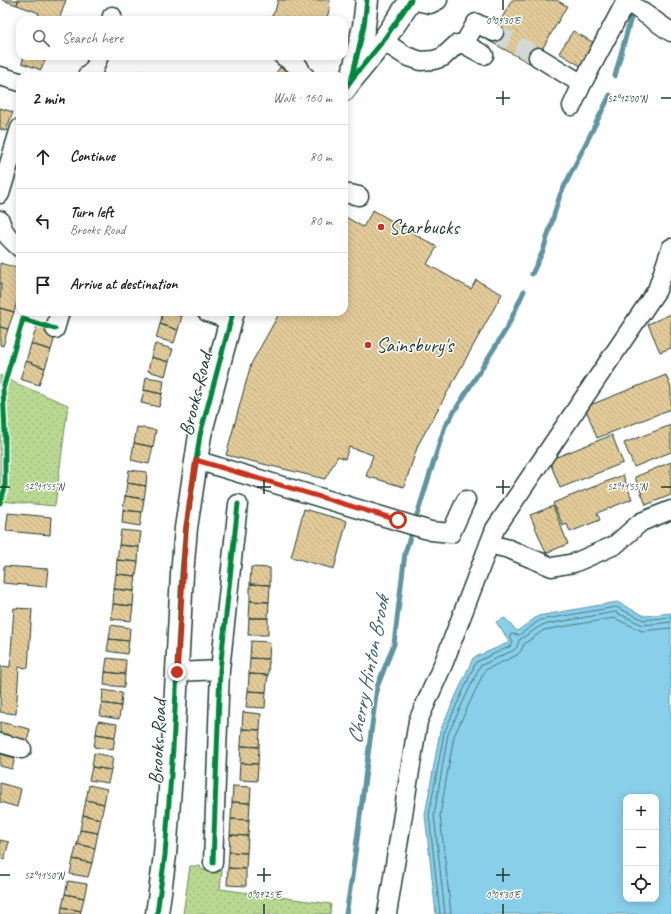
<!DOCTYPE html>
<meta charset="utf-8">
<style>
body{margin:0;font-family:Caveat,sans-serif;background:#f6f6f6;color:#222}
.controls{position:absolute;right:12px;bottom:12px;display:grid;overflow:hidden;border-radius:8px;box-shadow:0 2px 10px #0003}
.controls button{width:36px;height:36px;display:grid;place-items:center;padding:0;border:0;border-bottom:1px solid #e0e0e0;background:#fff;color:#222;font:20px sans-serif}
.stop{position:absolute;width:12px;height:12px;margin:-9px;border:3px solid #c8321e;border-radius:50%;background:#fff}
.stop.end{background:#c8321e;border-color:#fff;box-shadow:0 1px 4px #0008}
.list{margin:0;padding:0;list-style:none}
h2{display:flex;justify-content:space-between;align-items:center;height:52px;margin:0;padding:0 16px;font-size:17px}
h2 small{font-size:13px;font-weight:400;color:#767676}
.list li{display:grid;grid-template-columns:26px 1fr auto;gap:12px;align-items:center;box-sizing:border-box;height:64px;padding:0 16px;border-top:1px solid #e0e0e0}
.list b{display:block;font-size:15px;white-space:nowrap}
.list p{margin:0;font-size:13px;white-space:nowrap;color:#767676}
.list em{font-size:13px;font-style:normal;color:#767676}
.icon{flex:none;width:22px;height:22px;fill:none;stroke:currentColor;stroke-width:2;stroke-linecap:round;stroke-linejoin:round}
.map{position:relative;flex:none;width:671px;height:914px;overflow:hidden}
.search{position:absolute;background:#fff;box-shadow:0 2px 10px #0003;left:16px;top:16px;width:332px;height:44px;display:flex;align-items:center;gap:10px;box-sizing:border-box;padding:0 14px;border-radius:12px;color:#767676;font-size:15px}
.panel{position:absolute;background:#fff;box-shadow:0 2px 10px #0003;left:16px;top:72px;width:332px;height:244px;border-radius:12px}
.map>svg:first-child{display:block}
.park{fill:url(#park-dots);stroke:#6c8a62}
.water{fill:#89cfea;stroke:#5f95a1;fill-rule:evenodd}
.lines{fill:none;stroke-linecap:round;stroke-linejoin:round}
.shore{stroke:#49777d;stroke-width:1}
.stream{stroke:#5f95a1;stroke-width:5}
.building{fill:url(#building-back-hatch);stroke:#1f3d34}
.minor-tunnel{stroke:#d2d8d6;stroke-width:18;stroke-dasharray:18 9;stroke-linecap:butt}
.minor-casing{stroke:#1f3d34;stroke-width:21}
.major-casing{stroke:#1f3d34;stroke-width:25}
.minor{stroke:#fff;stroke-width:18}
.major{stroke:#fff;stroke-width:22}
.cycleway-casing{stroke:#fff;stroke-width:8}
.cycleway{stroke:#00873e;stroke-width:5}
.route{stroke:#c8321e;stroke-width:5}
.ticks{fill:none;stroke:#1f3d34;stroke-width:1.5}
.poi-dot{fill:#c8321e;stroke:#fff;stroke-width:1.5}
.labels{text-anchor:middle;stroke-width:3;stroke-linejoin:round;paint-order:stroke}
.poi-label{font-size:20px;fill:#1f3d34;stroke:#fff;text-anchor:start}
.street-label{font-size:20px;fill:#1f3d34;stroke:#fff}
.water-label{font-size:21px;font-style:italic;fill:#3a6262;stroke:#fff}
.ticks-label{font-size:10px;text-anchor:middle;fill:#1f3d34;stroke:#fff;stroke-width:3;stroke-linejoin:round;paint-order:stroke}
</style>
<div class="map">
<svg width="671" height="914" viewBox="0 0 671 914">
<defs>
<pattern id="park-dots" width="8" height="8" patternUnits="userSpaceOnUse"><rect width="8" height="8" fill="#b9d891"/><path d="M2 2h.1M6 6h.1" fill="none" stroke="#9fba7e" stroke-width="1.8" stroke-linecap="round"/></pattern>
<pattern id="building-back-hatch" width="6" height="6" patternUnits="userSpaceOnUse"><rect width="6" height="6" fill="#e3cb99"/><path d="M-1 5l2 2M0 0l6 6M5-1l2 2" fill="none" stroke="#c2af84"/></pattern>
</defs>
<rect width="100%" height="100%" fill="#fff"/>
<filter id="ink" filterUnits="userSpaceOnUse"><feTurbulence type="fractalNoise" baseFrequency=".025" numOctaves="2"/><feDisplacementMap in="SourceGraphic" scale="8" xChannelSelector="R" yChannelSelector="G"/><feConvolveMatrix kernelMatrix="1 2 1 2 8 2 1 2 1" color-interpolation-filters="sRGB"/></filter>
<g filter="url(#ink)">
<path class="park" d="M0,375L13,382L68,405L55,506L0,501Z
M190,866H200L202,870L222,871L220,889L331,904L330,914H183Z"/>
<path class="water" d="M617,602L645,616L671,613V914H436L425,815L440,731L473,658L510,642L496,622L505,618L517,631L538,616ZM626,797H656V899H626Z"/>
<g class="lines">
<path class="shore" d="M440,914L429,815L444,733L476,662L511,646L513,642L510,636L511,634L519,635L540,620L616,607L644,620L671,617
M445,914L434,815L448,734L480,666L514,650L517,647L519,640L542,625L615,612L643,625L671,622
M451,914L440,815L454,736L485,670L517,655L521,651L524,644L544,630L614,618L642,631L671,628"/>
<path class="stream" d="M615,76L633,10
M532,274L543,251L560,195L610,95
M346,914L352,877L377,687L394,644L405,553L445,426L507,328L524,291"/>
</g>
<path class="building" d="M2,0H18L17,5Z
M18,0H66L59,20H37L39,13L17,5Z
M278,0H330L329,11L326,20H269L275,11Z
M512,0H556L567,6L533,65L489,41Z
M573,31L598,45L584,68L559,53Z
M24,56H47L41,70L22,63Z
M280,67L294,76H274Z
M139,71L157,76H138Z
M0,108L13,112L6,131L0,129Z
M373,210L437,247L427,264L471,289L476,280L502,294L418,445L404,487L366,476L373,455L349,447L345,459L338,456L325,479L226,455L251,364L280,312H344V216L363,227Z
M0,263L20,269V292L14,312L0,308L1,284H0Z
M0,308L14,312L8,329L0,327Z
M163,312L182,316L178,330L160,324Z
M671,314V348L660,352L648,324Z
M160,324L178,330L174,343L156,338Z
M37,326L56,333L51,350L31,344Z
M0,327L8,329L3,346L0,345Z
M31,344L51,350L45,368L26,361Z
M155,344L173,349L169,362L151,357Z
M151,357L169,362L165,376L148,371Z
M26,361L45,368L39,385L20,379Z
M666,375L671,388V409L597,438L585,407Z
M146,377L164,380L162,394L144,390Z
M144,390L162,394L159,407L141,403Z
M671,425V452L634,467L624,443Z
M137,427L156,430L153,447L134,443Z
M612,435L623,463L560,488L549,460Z
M134,443L153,447L149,464L131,460Z
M671,462V495L646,505L635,477Z
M129,470L147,472L146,486L127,483Z
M623,475L632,499L597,513L600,520L570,532L567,524L563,526L553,503Z
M127,483L146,486L144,499L125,496Z
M125,496L144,499L142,512L123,510Z
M553,506L568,544L546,553L530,515Z
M304,509L347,521L334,569L291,557Z
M123,510L142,512L140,526L122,523Z
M8,513L51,517L50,535L6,531Z
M121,530L141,532L139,547L119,545Z
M119,545L139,547L138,562L117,560Z
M117,560L138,562L136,576L116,574Z
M4,566L48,569L46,587L3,583Z
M251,567L270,568V585L250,584Z
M116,574L136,576L134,591L114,589Z
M250,584L270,585L269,602L250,601Z
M114,589L134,591L133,606L113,604Z
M250,601L269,602L268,618H249Z
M113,604L133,606L131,621L111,619Z
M14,608L32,609L28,668L19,667L16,714L0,712L1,666L10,667Z
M249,618H268V635H248Z
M111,625L130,628L129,641L109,639Z
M109,639L129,641L127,654L107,651Z
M251,641L270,642L269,659L250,658Z
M107,658L126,660L125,674L105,672Z
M250,658L269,659L268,675L249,674Z
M105,672L125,674L124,687L104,685Z
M249,674L268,675L266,692L248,691Z
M103,690L122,693L121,706L102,703Z
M248,691L266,692L265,708L246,707Z
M102,703L121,706L119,719L100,716Z
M243,712L261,714L260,730L242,729Z
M98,721L117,724L115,737L96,734Z
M0,722L30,729L27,742L0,735Z
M242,729L260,730L259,747L241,746Z
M96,734L115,737L113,750L94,747Z
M241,746L259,747L258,764L240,763Z
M94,753L113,757L111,770L92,767Z
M0,754L15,758L12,769L0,766Z
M240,763L258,764L257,781L239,780Z
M92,767L111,770L108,783L89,780Z
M0,783L21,789L17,807L0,802Z
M89,785L107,789L104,804L86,800Z
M233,786L251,787L250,803L232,802Z
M86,800L104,804L101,819L83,815Z
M232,802L250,803L249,820L231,819Z
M83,815L101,819L98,833L80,830Z
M231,819L249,820L248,836L230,835Z
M80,830L98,833L95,848L77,844Z
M230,835L248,836L247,853L229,852Z
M0,840L9,842L4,860L0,858Z
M77,844L95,848L92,863L73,859Z
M229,852L247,853L246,869L228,868Z
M73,859L92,863L88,877L70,874Z
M228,868L246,869V886L227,885Z
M68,881L87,884L84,898L65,894Z
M65,894L84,898L81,911L62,907Z
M62,907L81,911L80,914H61Z"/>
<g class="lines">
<path class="minor-tunnel" d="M494,32L538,57"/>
<defs>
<path id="minor" d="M411,0L430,4L438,0
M625,0L671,32
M111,20L112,16
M383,41L406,56L421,61L434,60L443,57L457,44H464L484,55
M464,44L476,23L494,32
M283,56L299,67L302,74L305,76
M538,57L582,84
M0,76L20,82
M87,76L94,69L99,56
M572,106L582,84L626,1
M0,194L20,128
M344,194H350L359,196
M0,220C2,232 11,240 20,248
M207,312L230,320
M55,329L60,312
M196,460L431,531L451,533L466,500
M489,544L509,549L552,567L574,563L615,545L641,522L671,510
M177,672L220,670
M0,743L22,749
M213,863L220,670L238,504
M387,914L418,721L444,662L495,529L657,290L671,248"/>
<path id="major" d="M353,74L364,26L367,0
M344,90L352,79L383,41L411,0
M157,914L165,855L173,748L182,574L186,528L200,435L233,312"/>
</defs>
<use href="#minor" class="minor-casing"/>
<use href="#major" class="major-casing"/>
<use href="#minor" class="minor"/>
<use href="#major" class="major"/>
<defs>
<path id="cycleway" d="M352,77L364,26L367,0
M344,90L352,79L383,41L411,0
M0,503L5,488V433L3,389L23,319L55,329
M213,863L220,670L238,504
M157,914L165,855L173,748L182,574L186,528L200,435L233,312"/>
</defs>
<use href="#cycleway" class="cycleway-casing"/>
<use href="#cycleway" class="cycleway"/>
</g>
</g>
<g class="lines" filter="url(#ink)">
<path class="route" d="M177,672L186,528L196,460L398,520"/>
</g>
<path class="ticks" d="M503,0V10M503,91V105M496,98H510M661,98H671M264,480V494M503,480V494M0,487H10M257,487H271M496,487H510M661,487H671M264,868V882M503,868V882M0,875H10M257,875H271M496,875H510M264,904V914M503,904V914"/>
<g class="poi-dot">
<circle cx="381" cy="227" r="4"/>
<circle cx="368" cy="345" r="4"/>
</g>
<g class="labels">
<g class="poi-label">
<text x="389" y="234">Starbucks</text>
<text x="376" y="352">Sainsbury's</text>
</g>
<g class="street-label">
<text transform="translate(195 394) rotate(-76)" y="7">Brooks Road</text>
<text transform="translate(157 742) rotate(-87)" y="7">Brooks Road</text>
</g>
<g class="water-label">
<text transform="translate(368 670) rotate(-79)" y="7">Cherry Hinton Brook</text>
</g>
</g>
<g class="ticks-label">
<text x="503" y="24">0°09'30"E</text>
<text x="627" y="102">52°12'00"N</text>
<text x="44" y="490">52°11'55"N</text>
<text x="627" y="490">52°11'55"N</text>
<text x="44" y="879">52°11'50"N</text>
<text x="264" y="898">0°09'25"E</text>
<text x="503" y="898">0°09'30"E</text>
</g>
</svg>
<div class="controls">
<button>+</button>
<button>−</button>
<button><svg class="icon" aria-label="locate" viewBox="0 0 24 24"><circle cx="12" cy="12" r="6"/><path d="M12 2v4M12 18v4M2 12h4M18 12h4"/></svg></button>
</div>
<div class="stop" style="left:398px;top:520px"></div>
<div class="stop end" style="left:177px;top:672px"></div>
<div class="search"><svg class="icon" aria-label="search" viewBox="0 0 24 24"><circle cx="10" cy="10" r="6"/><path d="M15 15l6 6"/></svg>Search here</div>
<section class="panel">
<h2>2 min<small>Walk · 160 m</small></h2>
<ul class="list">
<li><svg class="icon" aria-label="ahead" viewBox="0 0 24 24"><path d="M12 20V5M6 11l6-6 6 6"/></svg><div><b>Continue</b></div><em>80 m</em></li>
<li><svg class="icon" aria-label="left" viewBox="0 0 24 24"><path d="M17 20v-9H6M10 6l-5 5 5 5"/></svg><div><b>Turn left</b><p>Brooks Road</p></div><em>80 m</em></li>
<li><svg class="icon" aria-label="arrive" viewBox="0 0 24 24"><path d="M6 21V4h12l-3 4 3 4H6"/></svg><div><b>Arrive at destination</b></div></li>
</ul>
</section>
</div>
